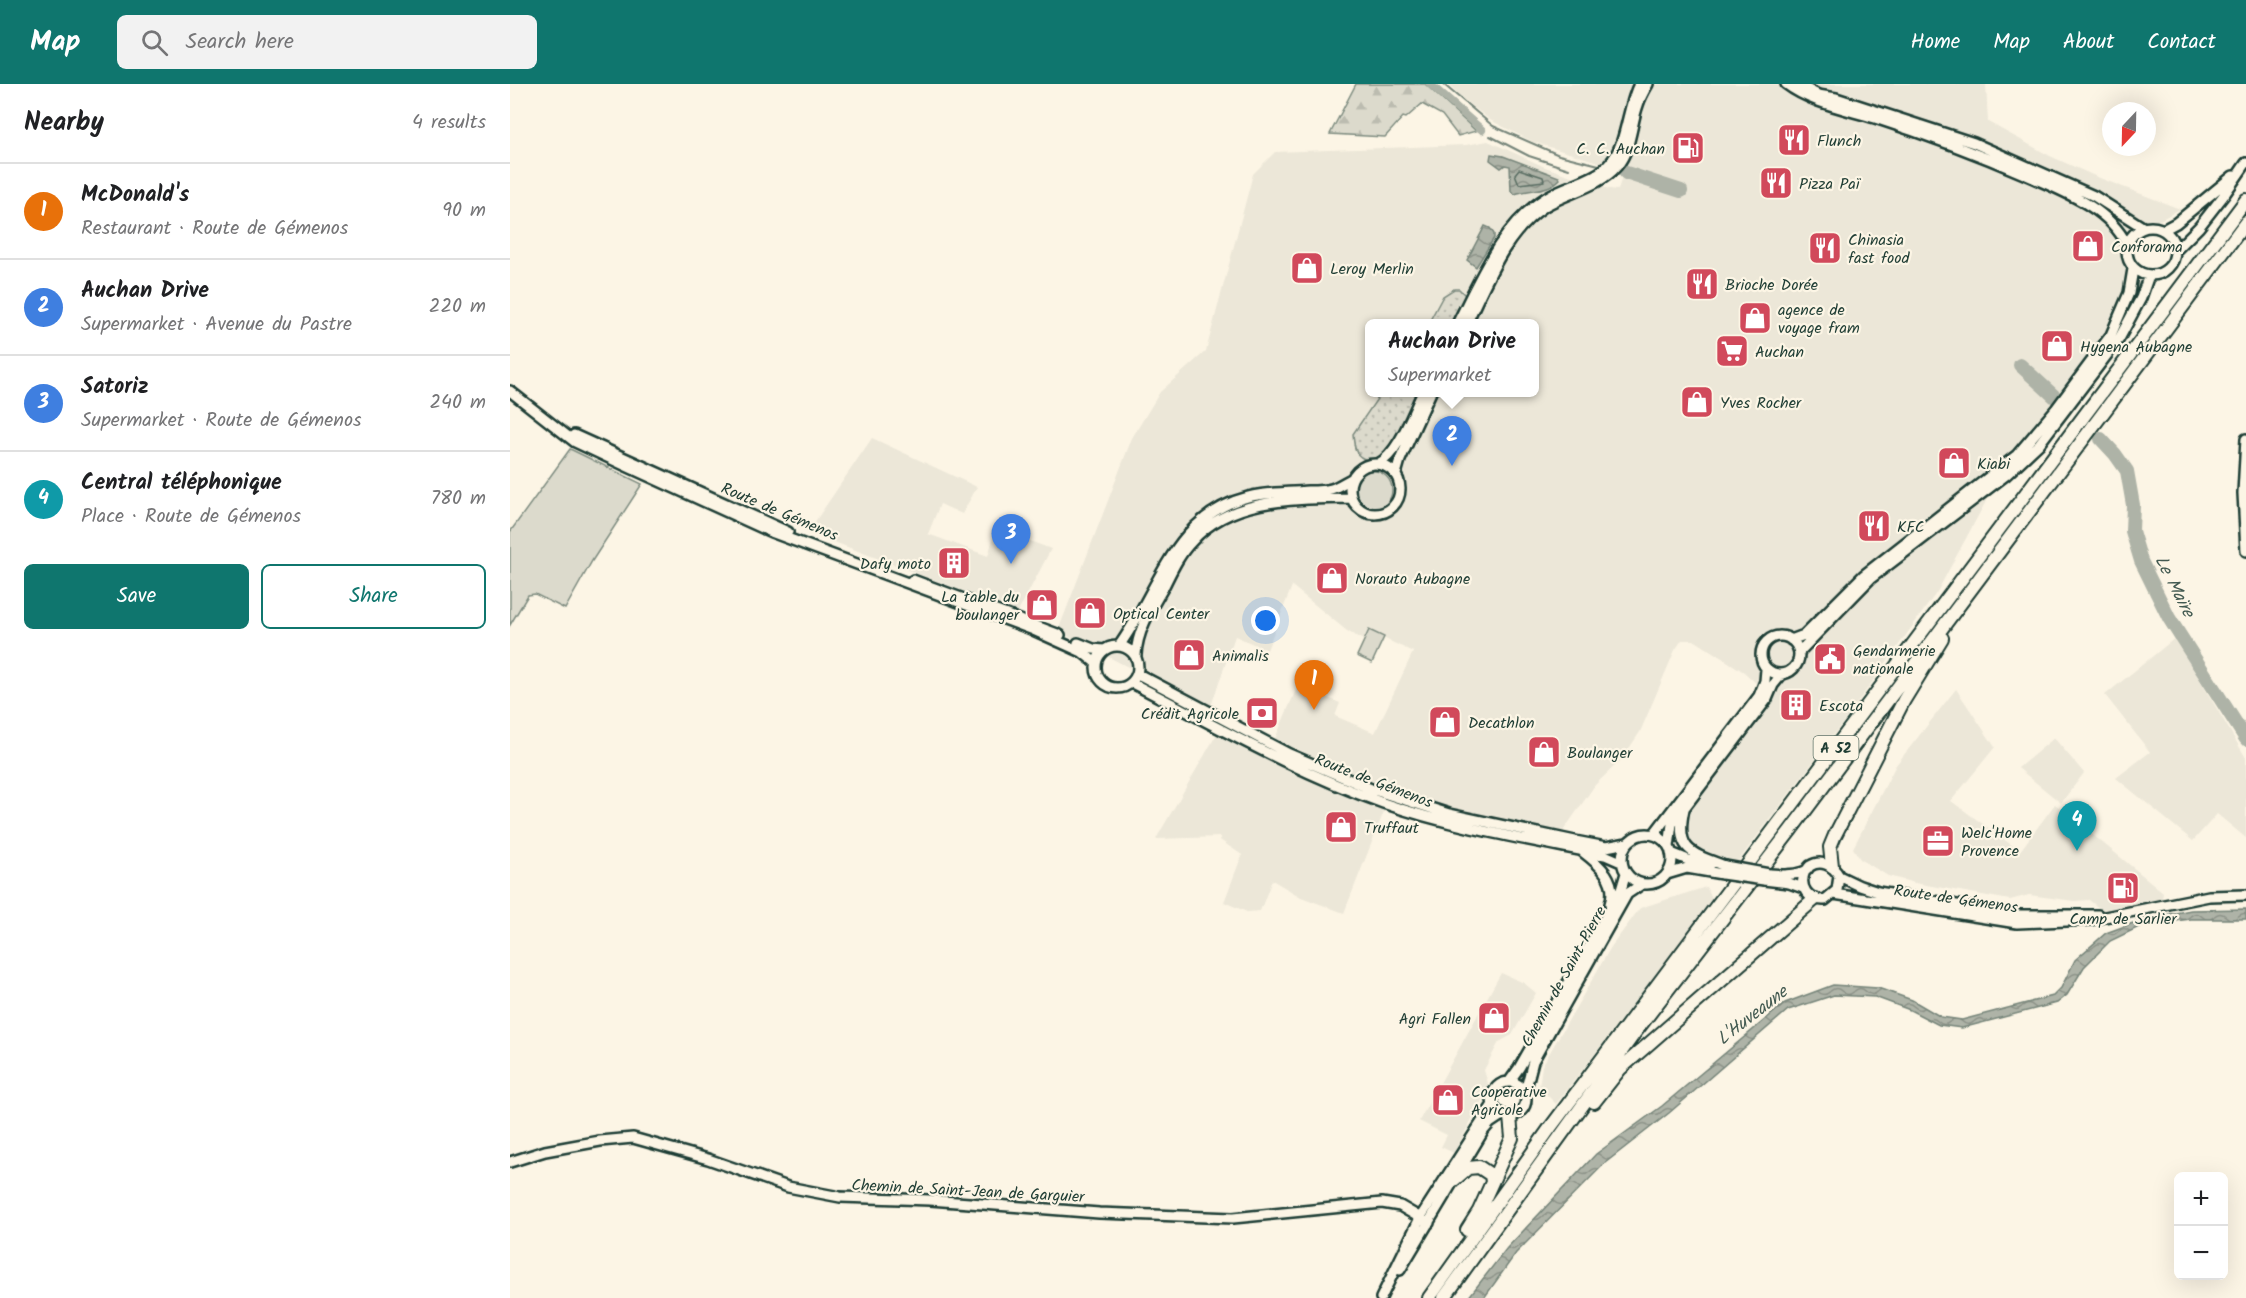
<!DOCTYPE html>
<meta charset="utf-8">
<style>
body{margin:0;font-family:Kalam,sans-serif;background:#f2f2f2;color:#202124}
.controls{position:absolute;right:18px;bottom:18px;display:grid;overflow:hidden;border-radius:9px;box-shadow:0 6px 24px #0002}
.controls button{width:54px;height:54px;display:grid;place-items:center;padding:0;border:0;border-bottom:2px solid #e0e0e0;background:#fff;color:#202124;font:30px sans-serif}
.compass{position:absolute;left:1592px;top:18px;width:54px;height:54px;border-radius:50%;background:#fff;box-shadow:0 6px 24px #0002;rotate:202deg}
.you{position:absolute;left:756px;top:537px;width:21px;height:21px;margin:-15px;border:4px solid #fff;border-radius:50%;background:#1a73e8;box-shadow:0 0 0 9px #1a73e833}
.badge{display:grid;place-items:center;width:39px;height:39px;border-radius:50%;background:#0f766e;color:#fff;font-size:20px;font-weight:700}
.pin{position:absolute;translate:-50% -50px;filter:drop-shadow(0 2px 3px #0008)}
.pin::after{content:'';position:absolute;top:32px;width:21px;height:18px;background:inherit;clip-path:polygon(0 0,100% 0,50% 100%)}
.popup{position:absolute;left:855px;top:235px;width:174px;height:78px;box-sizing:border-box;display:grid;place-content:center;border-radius:9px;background:#fff;filter:drop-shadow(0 2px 4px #0005);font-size:20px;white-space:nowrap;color:#757577}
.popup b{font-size:22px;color:#202124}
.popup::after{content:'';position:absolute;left:50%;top:100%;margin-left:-12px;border:12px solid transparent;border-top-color:#fff}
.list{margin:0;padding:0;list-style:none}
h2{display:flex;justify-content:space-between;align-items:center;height:78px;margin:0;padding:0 24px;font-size:26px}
h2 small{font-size:20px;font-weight:400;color:#757577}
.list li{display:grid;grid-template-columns:39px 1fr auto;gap:18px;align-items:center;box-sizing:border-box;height:96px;padding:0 24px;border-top:2px solid #e0e0e0}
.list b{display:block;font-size:22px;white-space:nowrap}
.list p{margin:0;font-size:20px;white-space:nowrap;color:#757577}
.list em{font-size:20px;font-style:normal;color:#757577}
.actions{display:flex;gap:12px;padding:18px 24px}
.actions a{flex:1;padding:14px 0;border:2px solid #0f766e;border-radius:9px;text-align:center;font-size:21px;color:#0f766e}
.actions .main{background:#0f766e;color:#fff}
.icon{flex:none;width:33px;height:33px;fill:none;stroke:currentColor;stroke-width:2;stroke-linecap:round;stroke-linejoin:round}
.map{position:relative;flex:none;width:1736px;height:1214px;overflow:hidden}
header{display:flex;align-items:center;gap:36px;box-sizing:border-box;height:84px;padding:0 30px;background:#0f766e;color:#fff}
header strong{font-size:28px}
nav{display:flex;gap:33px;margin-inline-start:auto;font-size:21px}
.search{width:420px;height:54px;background:#f2f2f2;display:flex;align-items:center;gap:15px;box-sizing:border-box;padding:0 21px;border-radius:9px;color:#757577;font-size:22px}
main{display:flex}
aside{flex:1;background:#fff}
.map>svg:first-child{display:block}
.built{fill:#ece7d8;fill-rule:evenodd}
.green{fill:#dcdacc;stroke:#7e8c80;stroke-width:1.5}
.forest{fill:url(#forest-firs);stroke:#7e8c80;stroke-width:1.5}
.park{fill:url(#park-dots);stroke:#7e8c80;stroke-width:1.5}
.water{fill:url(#water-waves);stroke:#758479;stroke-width:1.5}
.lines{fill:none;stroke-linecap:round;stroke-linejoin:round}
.shore{stroke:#586c62;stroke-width:1.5}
.stream{stroke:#758479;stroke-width:2}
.canal{stroke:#aeb3a7;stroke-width:8}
.river{stroke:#aeb3a7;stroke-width:14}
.secondary-casing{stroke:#1f3d34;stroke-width:14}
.highway-casing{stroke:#1f3d34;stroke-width:16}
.secondary{stroke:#fcf5e5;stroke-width:9}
.highway{stroke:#fcf5e5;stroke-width:12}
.secondary-bridge-casing{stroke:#1f3d34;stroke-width:14;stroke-linecap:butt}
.secondary-bridge{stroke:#fcf5e5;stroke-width:9}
.labels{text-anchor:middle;stroke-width:4.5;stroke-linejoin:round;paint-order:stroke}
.shield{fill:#fcf5e5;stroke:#617469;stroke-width:1.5}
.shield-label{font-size:15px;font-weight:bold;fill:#1f3d34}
.poi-label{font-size:16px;fill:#1f3d34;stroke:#fcf5e5;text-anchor:start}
.street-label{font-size:16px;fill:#1f3d34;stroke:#fcf5e5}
.water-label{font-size:18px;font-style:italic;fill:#435a51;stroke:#fcf5e5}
</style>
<header>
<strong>Map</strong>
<div class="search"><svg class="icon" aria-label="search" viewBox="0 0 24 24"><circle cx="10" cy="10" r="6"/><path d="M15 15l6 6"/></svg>Search here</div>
<nav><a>Home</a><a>Map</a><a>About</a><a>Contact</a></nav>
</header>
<main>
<aside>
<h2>Nearby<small>4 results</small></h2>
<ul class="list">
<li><span class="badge" style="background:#e8710a">1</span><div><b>McDonald's</b><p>Restaurant · Route de Gémenos</p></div><em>90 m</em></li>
<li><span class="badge" style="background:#3f7fe0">2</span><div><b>Auchan Drive</b><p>Supermarket · Avenue du Pastre</p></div><em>220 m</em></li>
<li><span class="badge" style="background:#3f7fe0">3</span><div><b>Satoriz</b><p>Supermarket · Route de Gémenos</p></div><em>240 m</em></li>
<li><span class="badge" style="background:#0f9aa8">4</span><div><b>Central téléphonique</b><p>Place · Route de Gémenos</p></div><em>780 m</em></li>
</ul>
<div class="actions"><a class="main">Save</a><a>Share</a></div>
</aside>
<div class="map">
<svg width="1736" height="1214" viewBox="0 0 1736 1214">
<defs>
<pattern id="forest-firs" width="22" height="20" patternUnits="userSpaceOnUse" patternTransform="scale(1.5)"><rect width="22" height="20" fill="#dcdacc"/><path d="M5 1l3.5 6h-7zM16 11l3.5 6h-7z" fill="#bcbcb0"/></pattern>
<pattern id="park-dots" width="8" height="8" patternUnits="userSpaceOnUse" patternTransform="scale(1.5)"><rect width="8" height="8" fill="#dcdacc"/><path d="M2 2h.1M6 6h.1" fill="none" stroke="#bcbcb0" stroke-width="1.8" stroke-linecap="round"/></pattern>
<pattern id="water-waves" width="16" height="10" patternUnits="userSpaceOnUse" patternTransform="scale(1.5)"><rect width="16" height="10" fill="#aeb3a7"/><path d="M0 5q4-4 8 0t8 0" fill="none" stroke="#8d9389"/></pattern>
</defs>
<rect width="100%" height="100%" fill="#fcf5e5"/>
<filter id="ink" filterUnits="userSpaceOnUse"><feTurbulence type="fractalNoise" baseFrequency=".0167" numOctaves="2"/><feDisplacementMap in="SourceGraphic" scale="12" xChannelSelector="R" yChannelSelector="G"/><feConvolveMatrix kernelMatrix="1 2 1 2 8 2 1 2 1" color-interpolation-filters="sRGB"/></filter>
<g filter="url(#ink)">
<path class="built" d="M938,0H1476L1478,38L1540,72L1587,93L1670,125L1650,136L1632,137L1610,161L1616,190L1609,219L1601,241L1568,289L1502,369L1427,508L1337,633L1226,780L1195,770L1183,762L1177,754L1174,737L1157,725L1248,601L1234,588L1184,556H1172L1165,566L1130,648L1112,675L1085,701L1051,750L967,732L882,707L834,829L791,813L762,796L750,827L737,828L714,818L732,771L710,756L711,753L646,755L708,648L797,695L807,674L765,655L788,601L830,619L825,632L865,649L903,568L858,547L853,556L837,547L782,502L757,566L725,552L700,625L548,547L622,354L650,308L696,267L743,90L765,68L956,61L978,57L1035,83L1099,105L1108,106L1114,86L1023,58L980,36L953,15ZM860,240H1024V308H860Z
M362,354L467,403L452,430L430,420L418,450L478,472L486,444L541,465L508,528L298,448Z
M1665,554L1736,674V754L1707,730L1683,757L1606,694L1640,668L1595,611Z
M1446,605L1485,663L1441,717L1510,767L1545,720L1653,808L1652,816L1634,823L1594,828L1579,816L1564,817L1519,811L1500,816L1405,799L1378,792L1350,775L1343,764L1386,681Z
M1544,654L1574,689L1551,719L1508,684Z
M1196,803L1203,816L1046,1020L1029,1003L1032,982L1101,863L1130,824Z
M991,889L1014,899L1026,909L1002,951L989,958L974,986L979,1003L944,1069L931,1063L937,1051L909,1037Z"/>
<path class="green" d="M60,365L132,400L82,477L55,525L25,510L18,511L0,541V448Z
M844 406a19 19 0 1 1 38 0a19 19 0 1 1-38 0Z
M859,546L874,553L862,579L847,572Z"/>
<path class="forest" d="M846,0H915L966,47L948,52L932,31L912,20L896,34L893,33L875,53L820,50Z"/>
<path class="park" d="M944,205H949L955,211V219L947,239L918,240L933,212Z
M871,309H909L889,347L868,380C846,373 845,372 843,350Z"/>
<path class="water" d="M981,70L993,72L1049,93L1050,95C1039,107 1021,105 1005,110L1001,107L1000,82L995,81L991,84L980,76Z
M975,142L980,144L984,150V154L966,183L957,176Z
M1736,825V835H1681L1633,841L1600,857L1574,883L1557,911L1547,919L1452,944L1429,941L1400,926L1365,913L1324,911L1278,926L1159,1029L1095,1079L1006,1169L974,1214H958L997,1164L1086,1070L1152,1022L1275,919L1323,901L1368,904L1402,916L1431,933L1452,936L1543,912L1551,904L1565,876L1596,849L1634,835L1681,826Z"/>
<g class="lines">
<path class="shore" d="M1009,85L1033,93L1034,97L1009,100L1005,90Z"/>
<path class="stream" d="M933,0L983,42L1049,71L1089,81
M980,52L1019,72L1059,85"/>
<path class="canal" d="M920,0L972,46"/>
<path class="river" d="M1116,89L1171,107
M1510,281L1545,313
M1591,355L1605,370L1617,387L1623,421L1622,447L1631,477L1659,534L1736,655"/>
<defs>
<path id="secondary" d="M1276,0C1301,19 1336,25 1365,34C1418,51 1468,70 1519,92C1539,101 1562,110 1580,122C1596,132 1609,145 1617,161
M1287,0L1308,11L1326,14L1464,59L1584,112L1634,144
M1617 167a24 24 0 1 1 48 0a24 24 0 1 1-48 0Z
M1653,146L1666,139L1723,92
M1665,167L1689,143L1714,111L1736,79
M947,240C971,193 991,142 1037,113C1057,100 1086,97 1101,78C1117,59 1117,23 1129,0
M956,240C977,198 994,149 1035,122C1058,108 1089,103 1107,82C1121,66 1121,40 1128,21C1130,14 1134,7 1138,0
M0,307L65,358L114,381L261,448L521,545L572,568L586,579
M64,351L278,448
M1736,355L1733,409L1736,467
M840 405a25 25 0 1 1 50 0a25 25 0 1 1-50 0Z
M868,380C889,369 902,330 913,308
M886,390L890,376L921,308
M403,496L550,551
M1251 571a19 19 0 1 1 38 0a19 19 0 1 1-38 0Z
M1281,556L1294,551L1354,491L1507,371L1546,325L1601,251L1619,209L1623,185
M568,559L583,565L594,566
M586 583a21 21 0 1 1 42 0a21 21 0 1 1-42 0Z
M609,562C649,507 663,432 738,413C757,408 778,409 798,407C805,407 814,407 821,405C828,403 835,398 841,395
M1289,568L1360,495L1496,391L1529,360L1609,255L1631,214L1639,191
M626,571C627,547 641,525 653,504C661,488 669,470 682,457C721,413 787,415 841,414
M628,590L779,670L861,705L939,730L1065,757L1096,763L1117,759
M622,599C704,641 786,688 873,719C945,744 1020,756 1095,771L1111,778
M1174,725C1165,766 1180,769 1215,782
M1112 775a25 25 0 1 1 50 0a25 25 0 1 1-50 0Z
M1144,750L1249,612L1255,597L1256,585
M1159,763L1162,740L1257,615L1263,601L1272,590
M1073,768C1090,781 1108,796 1100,820
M1161,769L1178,776L1201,780
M1157,790L1177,784L1212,790
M1259,790C1271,791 1282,792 1293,788C1299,786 1296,786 1300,782C1311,775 1323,781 1329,792L1327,806L1315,816C1298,817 1288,803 1295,787
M1329,792L1350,802L1368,808L1507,831H1588
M1254,796L1279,799L1293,804
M1324,810L1507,839L1580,836L1699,812L1736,811
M982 1015a17 17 0 1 1 34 0a17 17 0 1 1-34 0Z
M999,998L1009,984L1111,806L1116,789
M1015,1008L1023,977L1104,833L1117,810L1132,800
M0,1078L35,1067L90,1057L123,1054L198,1075L278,1103L330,1113L420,1116L589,1129L723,1134L872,1119L890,1122L919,1139
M890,1186L974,1046L980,1039L992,1031
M871,1214L910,1134L982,1022"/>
<path id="highway" d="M1322,782L1320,763L1325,751L1394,616L1432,554
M1084,1018L1110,985L1305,815
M944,1096L958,1084L969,1083L981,1091L982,1098
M957,1146L969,1127L1002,1054L1000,1033
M919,1214L1040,1044L1736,116
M934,1214L1126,947L1280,747L1736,138"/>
</defs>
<use href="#secondary" class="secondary-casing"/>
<use href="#highway" class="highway-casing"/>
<use href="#secondary" class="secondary"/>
<use href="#highway" class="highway"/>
<defs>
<path id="secondary-bridge" d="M1215,782L1259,790
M1212,790L1254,796"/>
</defs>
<use href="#secondary-bridge" class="secondary-bridge-casing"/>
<use href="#secondary-bridge" class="secondary-bridge"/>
</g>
</g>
<defs>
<symbol id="restaurant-square" viewBox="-11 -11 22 22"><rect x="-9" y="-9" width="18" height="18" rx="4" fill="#d1495b" stroke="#fcf5e5"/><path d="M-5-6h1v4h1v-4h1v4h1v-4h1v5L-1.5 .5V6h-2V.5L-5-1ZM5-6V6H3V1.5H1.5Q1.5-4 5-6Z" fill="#fff"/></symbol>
<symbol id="fuel-square" viewBox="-11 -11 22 22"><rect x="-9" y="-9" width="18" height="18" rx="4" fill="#d1495b" stroke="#fcf5e5"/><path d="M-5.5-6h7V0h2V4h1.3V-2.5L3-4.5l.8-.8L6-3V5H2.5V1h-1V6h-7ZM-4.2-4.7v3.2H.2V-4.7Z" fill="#fff"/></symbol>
<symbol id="shop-square" viewBox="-11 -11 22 22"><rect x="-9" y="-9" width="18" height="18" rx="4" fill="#d1495b" stroke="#fcf5e5"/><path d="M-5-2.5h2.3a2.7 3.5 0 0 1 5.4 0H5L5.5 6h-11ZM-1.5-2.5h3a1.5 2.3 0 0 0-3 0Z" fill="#fff"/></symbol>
<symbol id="supermarket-square" viewBox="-11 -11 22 22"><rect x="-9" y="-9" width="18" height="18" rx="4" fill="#d1495b" stroke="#fcf5e5"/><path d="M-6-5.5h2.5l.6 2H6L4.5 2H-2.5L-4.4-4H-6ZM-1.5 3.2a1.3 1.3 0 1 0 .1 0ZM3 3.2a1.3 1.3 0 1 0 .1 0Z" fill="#fff"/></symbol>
<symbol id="building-square" viewBox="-11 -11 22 22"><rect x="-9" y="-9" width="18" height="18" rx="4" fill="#d1495b" stroke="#fcf5e5"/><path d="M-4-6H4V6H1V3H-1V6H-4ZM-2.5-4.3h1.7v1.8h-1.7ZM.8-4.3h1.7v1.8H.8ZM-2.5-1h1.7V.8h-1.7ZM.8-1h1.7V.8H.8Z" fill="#fff"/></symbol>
<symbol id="civic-square" viewBox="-11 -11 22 22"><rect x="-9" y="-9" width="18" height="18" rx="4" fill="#d1495b" stroke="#fcf5e5"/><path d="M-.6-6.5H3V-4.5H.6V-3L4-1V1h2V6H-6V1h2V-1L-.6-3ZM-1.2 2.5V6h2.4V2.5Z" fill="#fff"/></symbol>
<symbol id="bank-square" viewBox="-11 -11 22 22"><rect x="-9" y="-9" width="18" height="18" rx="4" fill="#d1495b" stroke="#fcf5e5"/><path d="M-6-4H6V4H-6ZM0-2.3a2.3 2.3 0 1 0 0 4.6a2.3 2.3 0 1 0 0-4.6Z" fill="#fff"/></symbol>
<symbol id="office-square" viewBox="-11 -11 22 22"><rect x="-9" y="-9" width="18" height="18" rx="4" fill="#d1495b" stroke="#fcf5e5"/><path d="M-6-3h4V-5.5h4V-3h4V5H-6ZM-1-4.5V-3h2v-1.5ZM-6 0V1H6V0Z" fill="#fff"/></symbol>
</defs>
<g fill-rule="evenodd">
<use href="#restaurant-square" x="1265" y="37" width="38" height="38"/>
<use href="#fuel-square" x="1159" y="45" width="38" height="38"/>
<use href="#restaurant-square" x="1247" y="80" width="38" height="38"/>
<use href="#shop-square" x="1559" y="143" width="38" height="38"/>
<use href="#restaurant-square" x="1296" y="145" width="38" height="38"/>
<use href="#shop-square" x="778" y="165" width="38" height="38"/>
<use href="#restaurant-square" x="1173" y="181" width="38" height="38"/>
<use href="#shop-square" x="1226" y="215" width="38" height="38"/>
<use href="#shop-square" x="1528" y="243" width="38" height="38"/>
<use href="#supermarket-square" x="1203" y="248" width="38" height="38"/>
<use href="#shop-square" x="1168" y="299" width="38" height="38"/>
<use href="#shop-square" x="1425" y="360" width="38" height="38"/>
<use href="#restaurant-square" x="1345" y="423" width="38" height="38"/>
<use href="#building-square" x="425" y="460" width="38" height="38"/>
<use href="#shop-square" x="803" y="475" width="38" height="38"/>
<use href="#shop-square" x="513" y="502" width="38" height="38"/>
<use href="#shop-square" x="561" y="510" width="38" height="38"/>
<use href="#shop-square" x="660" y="552" width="38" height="38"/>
<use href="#civic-square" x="1301" y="556" width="38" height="38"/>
<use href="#building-square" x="1267" y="602" width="38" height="38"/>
<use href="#bank-square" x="733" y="610" width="38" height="38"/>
<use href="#shop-square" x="916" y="619" width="38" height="38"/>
<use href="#shop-square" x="1015" y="649" width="38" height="38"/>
<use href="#shop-square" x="812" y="724" width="38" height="38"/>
<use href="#office-square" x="1409" y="738" width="38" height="38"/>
<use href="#fuel-square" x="1594" y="785" width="38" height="38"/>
<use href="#shop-square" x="965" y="915" width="38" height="38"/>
<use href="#shop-square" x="919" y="997" width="38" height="38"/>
</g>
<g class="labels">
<rect class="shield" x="1303.5" y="652" width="45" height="24" rx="4.5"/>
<g class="shield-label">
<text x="1326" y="669">A 52</text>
</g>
<g class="poi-label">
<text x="1307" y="62">Flunch</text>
<text x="1155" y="70" text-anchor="end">C. C. Auchan</text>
<text x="1289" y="105">Pizza Paï</text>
<text x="1338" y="161">Chinasia<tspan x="1338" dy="18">fast food</tspan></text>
<text x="1601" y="168">Conforama</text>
<text x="820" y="190">Leroy Merlin</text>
<text x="1215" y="206">Brioche Dorée</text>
<text x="1268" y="231">agence de<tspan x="1268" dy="18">voyage fram</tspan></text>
<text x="1570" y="268">Hygena Aubagne</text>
<text x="1245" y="273">Auchan</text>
<text x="1210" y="324">Yves Rocher</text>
<text x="1467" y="385">Kiabi</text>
<text x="1387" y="448">KFC</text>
<text x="421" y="485" text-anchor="end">Dafy moto</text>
<text x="845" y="500">Norauto Aubagne</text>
<text x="509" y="518" text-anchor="end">La table du<tspan x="509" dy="18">boulanger</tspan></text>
<text x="603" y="535">Optical Center</text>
<text x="1343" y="572">Gendarmerie<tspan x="1343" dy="18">nationale</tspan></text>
<text x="702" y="577">Animalis</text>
<text x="1309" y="627">Escota</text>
<text x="729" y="635" text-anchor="end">Crédit Agricole</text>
<text x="958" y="644">Decathlon</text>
<text x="1057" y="674">Boulanger</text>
<text x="854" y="749">Truffaut</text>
<text x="1451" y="754">Welc'Home<tspan x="1451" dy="18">Provence</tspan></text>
<text x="1613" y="840" text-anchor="middle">Camp de Sarlier</text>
<text x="961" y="940" text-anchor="end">Agri Fallen</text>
<text x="961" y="1013">Cooperative<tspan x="961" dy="18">Agricole</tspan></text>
</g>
<g class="street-label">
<text transform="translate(270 427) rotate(23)" y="6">Route de Gémenos</text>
<text transform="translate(864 696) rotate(21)" y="6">Route de Gémenos</text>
<text transform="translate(1446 814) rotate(8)" y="6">Route de Gémenos</text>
<text transform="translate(1053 892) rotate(-61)" y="6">Chemin de Saint-Pierre</text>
<text transform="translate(458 1106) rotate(3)" y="6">Chemin de Saint-Jean de Garguier</text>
</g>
<g class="water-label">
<text transform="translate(1665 502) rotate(63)" y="6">Le Maïre</text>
<text transform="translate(1242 931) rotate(-38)" y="6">L'Huveaune</text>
</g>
</g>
</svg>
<div class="controls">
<button>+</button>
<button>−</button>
</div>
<svg class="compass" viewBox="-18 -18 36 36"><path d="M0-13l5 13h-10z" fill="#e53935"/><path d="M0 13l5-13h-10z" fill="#757577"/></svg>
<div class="you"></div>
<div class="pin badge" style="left:804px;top:626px;background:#e8710a">1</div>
<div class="pin badge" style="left:942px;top:382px;background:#3f7fe0">2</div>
<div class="popup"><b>Auchan Drive</b>Supermarket</div>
<div class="pin badge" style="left:501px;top:480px;background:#3f7fe0">3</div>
<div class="pin badge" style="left:1567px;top:767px;background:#0f9aa8">4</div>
</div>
</main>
